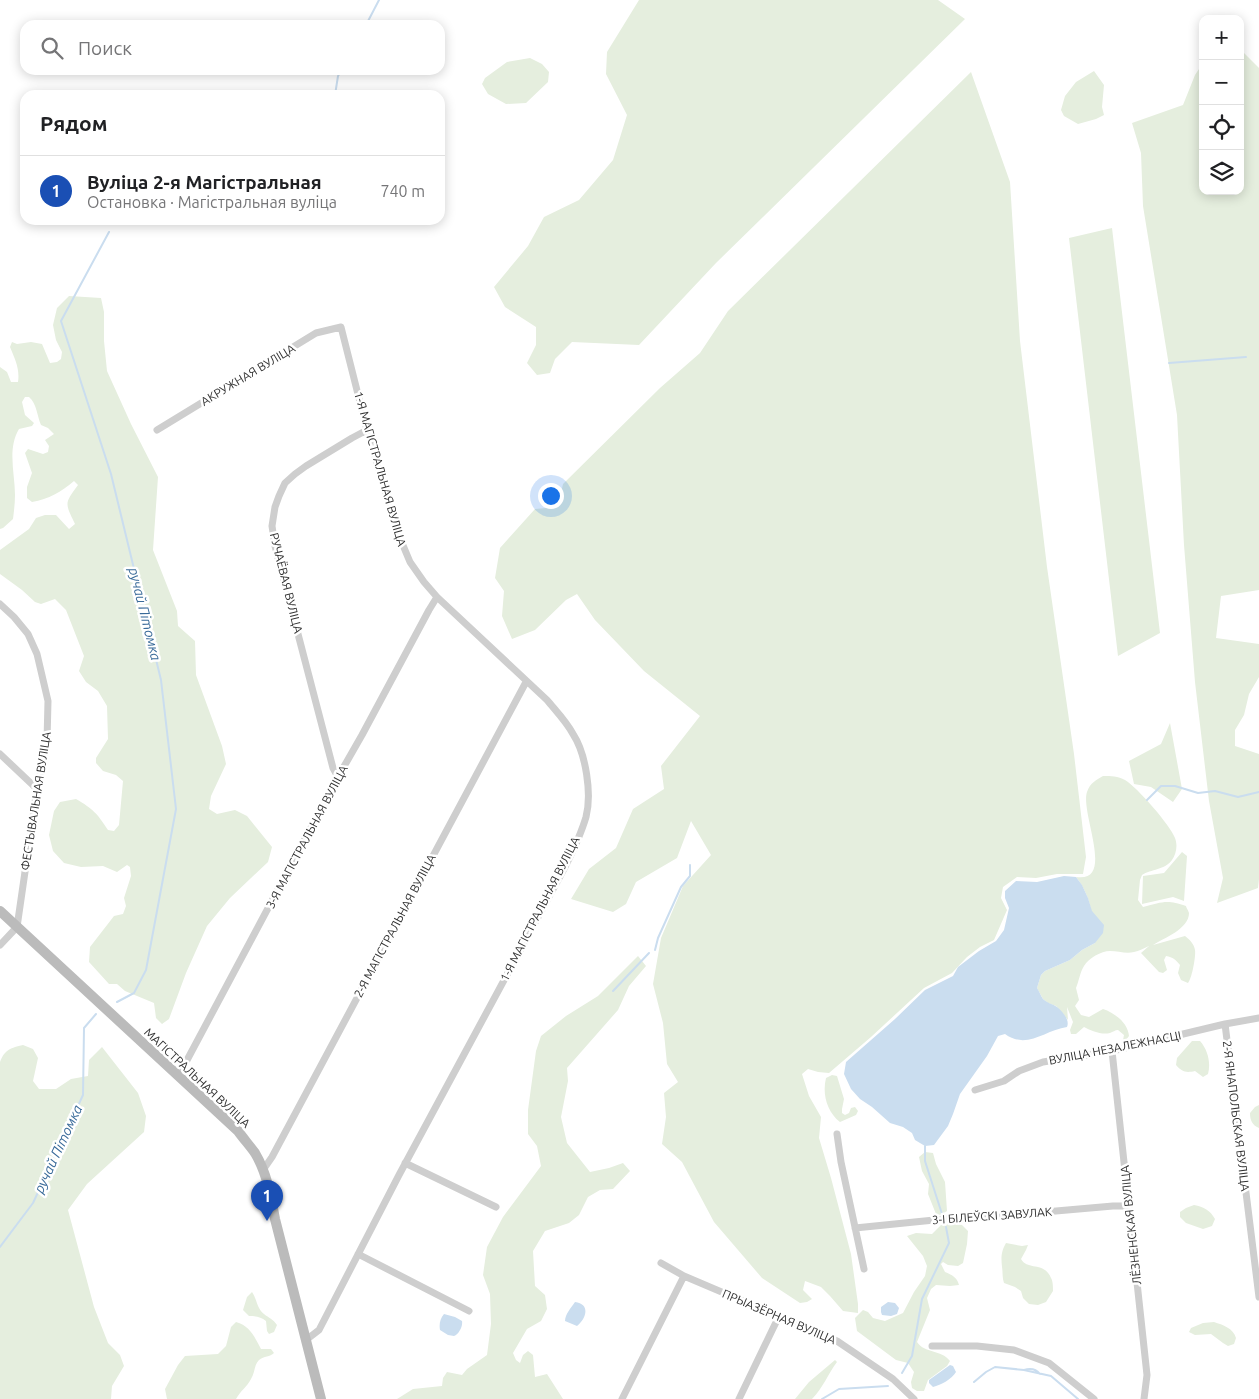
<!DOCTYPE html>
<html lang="ru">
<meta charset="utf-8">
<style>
body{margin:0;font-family:Ubuntu,sans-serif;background:#f2f2f2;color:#202124}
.controls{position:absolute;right:15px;top:15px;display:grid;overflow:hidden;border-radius:10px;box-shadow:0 2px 12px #0003}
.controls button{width:45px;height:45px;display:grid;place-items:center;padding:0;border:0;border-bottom:1px solid #e0e0e0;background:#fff;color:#202124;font:25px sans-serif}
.you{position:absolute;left:550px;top:495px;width:18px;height:18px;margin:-12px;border:4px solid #fff;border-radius:50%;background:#1a73e8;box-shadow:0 0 0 8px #1a73e833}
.badge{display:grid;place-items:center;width:32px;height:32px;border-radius:50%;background:#f02f2b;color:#fff;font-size:16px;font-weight:700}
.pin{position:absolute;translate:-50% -41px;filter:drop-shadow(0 1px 2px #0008)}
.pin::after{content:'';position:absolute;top:26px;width:18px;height:15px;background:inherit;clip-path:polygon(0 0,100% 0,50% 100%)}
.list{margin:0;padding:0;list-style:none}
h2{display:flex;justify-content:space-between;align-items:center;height:65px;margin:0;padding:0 20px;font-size:21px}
h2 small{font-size:16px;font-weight:400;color:#757577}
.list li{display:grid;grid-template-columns:32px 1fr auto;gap:15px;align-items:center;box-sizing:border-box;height:70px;padding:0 20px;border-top:1px solid #e0e0e0}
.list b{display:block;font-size:19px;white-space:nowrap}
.list p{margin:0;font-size:16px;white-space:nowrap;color:#757577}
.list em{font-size:16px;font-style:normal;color:#757577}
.icon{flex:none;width:28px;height:28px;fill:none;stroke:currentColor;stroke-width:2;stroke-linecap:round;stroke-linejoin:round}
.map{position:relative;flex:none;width:1259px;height:1399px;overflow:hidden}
.search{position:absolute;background:#fff;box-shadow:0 2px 12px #0003;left:20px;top:20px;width:425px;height:55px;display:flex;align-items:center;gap:12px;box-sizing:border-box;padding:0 18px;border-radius:15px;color:#757577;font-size:19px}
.panel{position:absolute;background:#fff;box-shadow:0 2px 12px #0003;left:20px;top:90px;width:425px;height:135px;border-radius:15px}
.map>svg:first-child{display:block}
.green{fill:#e5eede}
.water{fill:#caddef}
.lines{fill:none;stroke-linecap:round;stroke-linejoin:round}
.stream{stroke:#caddef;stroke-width:2}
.street{stroke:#cecece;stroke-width:7}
.secondary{stroke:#bbb;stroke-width:10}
.labels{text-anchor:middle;stroke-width:5;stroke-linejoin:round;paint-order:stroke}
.street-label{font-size:12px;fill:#313131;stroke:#fff}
.water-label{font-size:14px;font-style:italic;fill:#396a99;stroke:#fff}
</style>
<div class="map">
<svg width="1259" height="1399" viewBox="0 0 1259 1399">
<rect width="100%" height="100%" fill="#fff"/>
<path class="green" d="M639,0H938L965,19L716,263L639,345L572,342L555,359L550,373L537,375L527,363L536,345V327L505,307L494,287L528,246L544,217L579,200L613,160L627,115L606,74L607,52Z
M1240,49L1259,68V590L1221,596L1216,638L1259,644V677L1249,694L1244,715L1235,730V746L1259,754V879L1258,888L1217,903L1223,878L1209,801L1195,682L1184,545L1177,415L1143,206L1141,153L1132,123L1183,105L1195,75L1203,63V191H1240Z
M530,58L542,64L549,72L548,82L526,103L506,104L488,94L482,84L485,78L507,62Z
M1094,71L1104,85L1102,107L1104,115L1096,119L1078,124L1064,116L1061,110L1065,96L1076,82Z
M971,72L1010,182L1020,341L1047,567L1074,754L1086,857L1083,874H1057L1036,878L1017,877L1003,887L1001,898L1007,910L994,940L980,947L967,957L952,973L924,988L871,1037L829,1073L818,1072L808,1069L802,1074L809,1096L821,1117L819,1138L831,1178L851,1254L858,1304V1313L843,1311L830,1296L821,1287L805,1281L803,1290L812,1299L807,1302L800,1303L762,1278L714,1222L682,1162L662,1144L666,1117L664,1093L678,1082L667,1064L663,1023L653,984L661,938L683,886L711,855L691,821L677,858L636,882L626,904L613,912L571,899L589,869L616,848L633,809L664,789L661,766L700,716L644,671L595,620L577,594L566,600L535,630L512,639L502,616L504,591L495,578L500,548L535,509L558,507L563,484L660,388L700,353L728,311Z
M1112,228L1160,633L1118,656L1069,238Z
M69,296L101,298L104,312V341L107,371L131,424L158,477L153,550L177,611L178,626L195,641L196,675L222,746L226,764L211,796L209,809L217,814L235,810L247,816L272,847L268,862L230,898L207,926L186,973L169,1019L162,1024L156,1018L154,1003L125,991L117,984H109L89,962L90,947L114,916L123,914L126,906L124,898L131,876L130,867L127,865L117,872L103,866L81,867L64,863L53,851L49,835L54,811L60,802L76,799C93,809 97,813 108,830L114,831L119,825L123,781L116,775L103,771L96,763V758L108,739L107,706L98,691L86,682L79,671L84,656L66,610L55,599L41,604L35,602L22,590L0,574V550L29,529L36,518L45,515H56L69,529L75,524C65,503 64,504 78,485L74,481C61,492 49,499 32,502L27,498V487L32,473L25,453L28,449L43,454L48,452L49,446L45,440L54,434L48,428L41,425C37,416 37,404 29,397H25L22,402L25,415L34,423L32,426L19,429C7,449 15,474 15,495C15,503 14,511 13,519L3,528L0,529V367L7,372L11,382H18C20,369 15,359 10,347L12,342L17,344L31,342L42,344L50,363L57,362L61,359L62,352L56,340L53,325L57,308Z
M1170,723L1182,789L1173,802L1151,787L1134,784L1129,761L1161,744Z
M1103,776C1111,776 1118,776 1125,780C1138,788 1170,825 1175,838C1178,846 1176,854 1172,860C1165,870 1151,869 1142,875L1140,880L1138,900L1143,907C1162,902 1167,899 1186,906C1186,907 1189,912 1189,913C1189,929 1164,938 1153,945L1185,936C1190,940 1194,944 1195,950C1196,956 1192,978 1188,983L1181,980L1178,973L1180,965C1176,960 1173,957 1166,956L1164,960L1167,970L1163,973L1159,972L1141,953L1149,946C1144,948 1139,951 1134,952C1126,954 1118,951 1110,951C1101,951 1089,958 1084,966C1080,972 1079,981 1076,988L1079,1000L1075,1006L1081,1015L1089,1017L1103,1009C1115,1013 1128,1023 1129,1036L1126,1040H1123L1124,1035L1118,1030C1115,1030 1113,1032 1110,1033C1101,1035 1092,1031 1084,1027L1076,1034H1071L1070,1030L1073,1022L1067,1007L1068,1020L1056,1006L1048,1003L1043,999L1037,988L1041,975L1045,971L1070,960L1082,950L1095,943C1093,919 1092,897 1076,877C1116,883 1080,813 1087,792C1090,783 1096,780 1103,776Z
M1182,852L1187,856L1184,901L1173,897L1142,904L1143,876L1164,873Z
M638,956L646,966L629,986L618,1010L567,1068L568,1081L561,1117L567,1143L590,1172L609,1168L623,1163L630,1171L613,1189L600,1190L588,1197L579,1215L569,1223L545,1231L533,1251L535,1286L545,1295L547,1309L541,1321L527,1329L513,1353L516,1360L520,1363L523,1355L528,1351L533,1355L535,1377L547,1374L563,1399H397L413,1389L442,1386L443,1378L447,1372L462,1375L467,1369L487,1355L491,1324L490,1294L483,1275L487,1247L503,1217L541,1166L537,1146L528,1134V1110L536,1051L541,1036L566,1016L598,996Z
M1192,1041H1200C1208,1050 1211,1063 1208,1074L1203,1077L1195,1071C1186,1073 1182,1072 1176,1065L1177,1058Z
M23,1045L33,1049L38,1058L33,1081L39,1089H56L71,1079L88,1076L89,1060L102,1047L138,1093L146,1116L144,1132L87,1184L68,1210L94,1307L108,1343L120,1355L124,1366L112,1386L111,1399H0V1062C5,1049 11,1048 23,1045Z
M832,1075L837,1076L844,1099L842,1109V1113L845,1115L849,1113L851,1108L855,1107L858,1111L856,1115L840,1122C827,1112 822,1094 826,1078Z
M1259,1105V1128C1252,1125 1250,1120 1250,1113L1255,1107Z
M925,1152L933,1153L936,1164L945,1182L947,1211L941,1215L936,1214L928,1194L929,1184L922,1171L919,1157Z
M1194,1205C1204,1207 1210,1210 1215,1219L1212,1226L1203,1229L1186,1223L1180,1217V1212L1186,1208Z
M955,1223L962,1225L968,1231L967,1244L963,1263L958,1266L948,1265L943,1262L941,1264L945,1272C952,1275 957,1277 959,1285L950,1286L936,1285L931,1289L927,1298L930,1310L917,1342C925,1354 941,1349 950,1361L947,1366L928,1380L924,1391H917L912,1388L911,1382L914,1372L908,1363L896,1360L857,1331L855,1318L863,1310L868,1312L873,1318L885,1321L903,1313L914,1292L925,1276L927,1266L923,1256L907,1236L916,1233L932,1234L941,1225Z
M1006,1243L1022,1246L1028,1245L1026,1250L1021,1259C1028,1271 1044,1261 1051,1278C1053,1281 1053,1287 1053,1291L1046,1302L1038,1305L1029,1304L1023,1298L1021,1291L1015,1287L1004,1283C1002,1277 1003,1273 1002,1267C1001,1257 1001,1252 1006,1243Z
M252,1292C257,1299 257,1309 264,1314C269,1318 273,1319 277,1325L274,1332L269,1334L267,1331L266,1321C261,1317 256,1316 249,1316L243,1310L247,1297Z
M236,1322C250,1326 254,1336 261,1349H271L274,1353C270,1357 264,1356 259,1360C254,1365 255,1373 251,1379C247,1387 241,1390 236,1399H167L165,1389L178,1365L185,1356L218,1354L226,1346L231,1327Z
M1214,1322C1223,1325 1233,1328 1236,1338L1234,1344L1228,1346L1223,1343L1211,1334L1195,1335L1189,1332L1191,1328L1203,1323Z
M835,1360L837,1362C828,1374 823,1388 812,1399H795L809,1382Z"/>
<path class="water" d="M1064,876L1076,877L1082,885L1088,898L1092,911L1104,925L1103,933L1095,943L1082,950L1070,960L1045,971L1041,975L1037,988C1039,991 1041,996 1043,999C1047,1003 1053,1004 1057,1007C1063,1012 1070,1020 1067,1027C1045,1030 1027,1050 1005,1034L998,1036L987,1056L960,1094L953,1114L948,1126L934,1145L925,1146L915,1140L912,1133L903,1127L890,1123L872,1107L860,1099L851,1089L844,1074L846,1062L895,1019L925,990L953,976L958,967L979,951L996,941L1004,930L1009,908L1005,898V891L1016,881L1037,882Z
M575,1302C591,1304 586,1319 577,1326L565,1321C565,1314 571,1308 575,1302Z
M888,1302L895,1303L899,1308L897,1314L891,1316L882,1315L881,1312V1307Z
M444,1314L455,1317L462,1321C463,1326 459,1334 454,1336L448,1335L440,1330C439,1324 440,1319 444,1314Z
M950,1365L953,1366L956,1372C952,1379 941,1385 933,1387L929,1383V1380Z"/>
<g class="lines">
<path class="stream" d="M366,25L379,0
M335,95L338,76L342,70
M109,232L61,321L111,474L161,680L176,809L146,970L134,993L117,1002
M1169,363L1246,357
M1147,800L1161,786H1175L1198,793L1215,791L1238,797L1259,792
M655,950L658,938L681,887L690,876V865
M613,991L649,953
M925,1146V1161L942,1214
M0,1247L33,1203L83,1095L84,1028L96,1014
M1024,1370C1030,1368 1036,1369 1040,1374
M902,1373L912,1356L922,1299L949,1243L946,1227
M974,1382L986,1372L995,1367L1024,1370L1051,1376L1078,1399
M822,1399L839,1389L888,1386"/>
<path class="street" d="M157,430L316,333L341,327L367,430L397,531L410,562L424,582L437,597L547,700C556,711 566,721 573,734C586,754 592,794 586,817C581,834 573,851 565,867L399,1175L319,1330L306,1340
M0,604L14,617L28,634L37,654L48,701L47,741L37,789L17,927L0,945
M0,754L37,789
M338,777L333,768L275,546L272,526L275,507L279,496L285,483L295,474L306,466L352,438L367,430
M1225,1024L1259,1297
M1112,1051L1147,1375L1144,1399
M178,1077L338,777L362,735L429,610L437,597
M975,1090L1004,1081L1019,1071L1043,1062L1112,1051L1225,1024L1259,1018
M837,1134L841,1162L864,1269
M405,1163L496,1207
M263,1170L272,1157L526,682
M855,1228L964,1217L998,1216L1113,1206H1129
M358,1254L469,1311
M661,1263L684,1276L837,1341L893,1379L914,1399
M932,1346H977L1014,1350L1049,1363L1094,1399
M622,1399L684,1276
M739,1399L779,1316"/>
<path class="secondary" d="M0,911L238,1131C243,1138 250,1146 255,1153C267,1173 271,1197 275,1219L321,1399"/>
</g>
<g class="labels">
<g class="street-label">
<text transform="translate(248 375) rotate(-31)" y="4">АКРУЖНАЯ ВУЛІЦА</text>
<text transform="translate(380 469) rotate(74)" y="4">1-Я МАГІСТРАЛЬНАЯ ВУЛІЦА</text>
<text transform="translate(286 583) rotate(76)" y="4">РУЧАЁВАЯ ВУЛІЦА</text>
<text transform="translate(36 801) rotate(-81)" y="4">ФЕСТЫВАЛЬНАЯ ВУЛІЦА</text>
<text transform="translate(307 837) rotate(-62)" y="4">3-Я МАГІСТРАЛЬНАЯ ВУЛІЦА</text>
<text transform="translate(540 909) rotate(-63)" y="4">1-Я МАГІСТРАЛЬНАЯ ВУЛІЦА</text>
<text transform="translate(395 926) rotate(-62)" y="4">2-Я МАГІСТРАЛЬНАЯ ВУЛІЦА</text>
<text transform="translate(1115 1048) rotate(-11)" y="4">ВУЛІЦА НЕЗАЛЕЖНАСЦІ</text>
<text transform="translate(197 1078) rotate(43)" y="4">МАГІСТРАЛЬНАЯ ВУЛІЦА</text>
<text transform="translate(1236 1116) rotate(83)" y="4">2-Я ЯНАПОЛЬСКАЯ ВУЛІЦА</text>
<text transform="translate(992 1216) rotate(-4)" y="4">3-І БІЛЕЎСКІ ЗАВУЛАК</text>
<text transform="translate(1131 1225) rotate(-96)" y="4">ЛЁЗНЕНСКАЯ ВУЛІЦА</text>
<text transform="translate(779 1317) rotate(23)" y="4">ПРЫАЗЁРНАЯ ВУЛІЦА</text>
</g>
<g class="water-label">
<text transform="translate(145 614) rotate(76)" y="5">ручай Пітомка</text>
<text transform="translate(58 1149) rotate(-65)" y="5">ручай Пітомка</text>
</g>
</g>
</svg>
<div class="controls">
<button>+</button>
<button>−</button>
<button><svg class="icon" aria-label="locate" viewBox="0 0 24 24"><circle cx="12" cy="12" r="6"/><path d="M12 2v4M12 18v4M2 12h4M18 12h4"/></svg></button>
<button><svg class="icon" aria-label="layers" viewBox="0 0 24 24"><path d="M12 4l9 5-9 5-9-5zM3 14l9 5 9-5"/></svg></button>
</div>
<div class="you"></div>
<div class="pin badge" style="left:267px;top:1221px;background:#1a4fb4">1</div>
<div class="search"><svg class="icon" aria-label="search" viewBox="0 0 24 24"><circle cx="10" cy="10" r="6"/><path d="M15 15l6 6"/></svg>Поиск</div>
<section class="panel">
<h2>Рядом<small></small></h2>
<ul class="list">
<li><span class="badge" style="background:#1a4fb4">1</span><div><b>Вуліца 2-я Магістральная</b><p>Остановка · Магістральная вуліца</p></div><em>740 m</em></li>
</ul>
</section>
</div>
